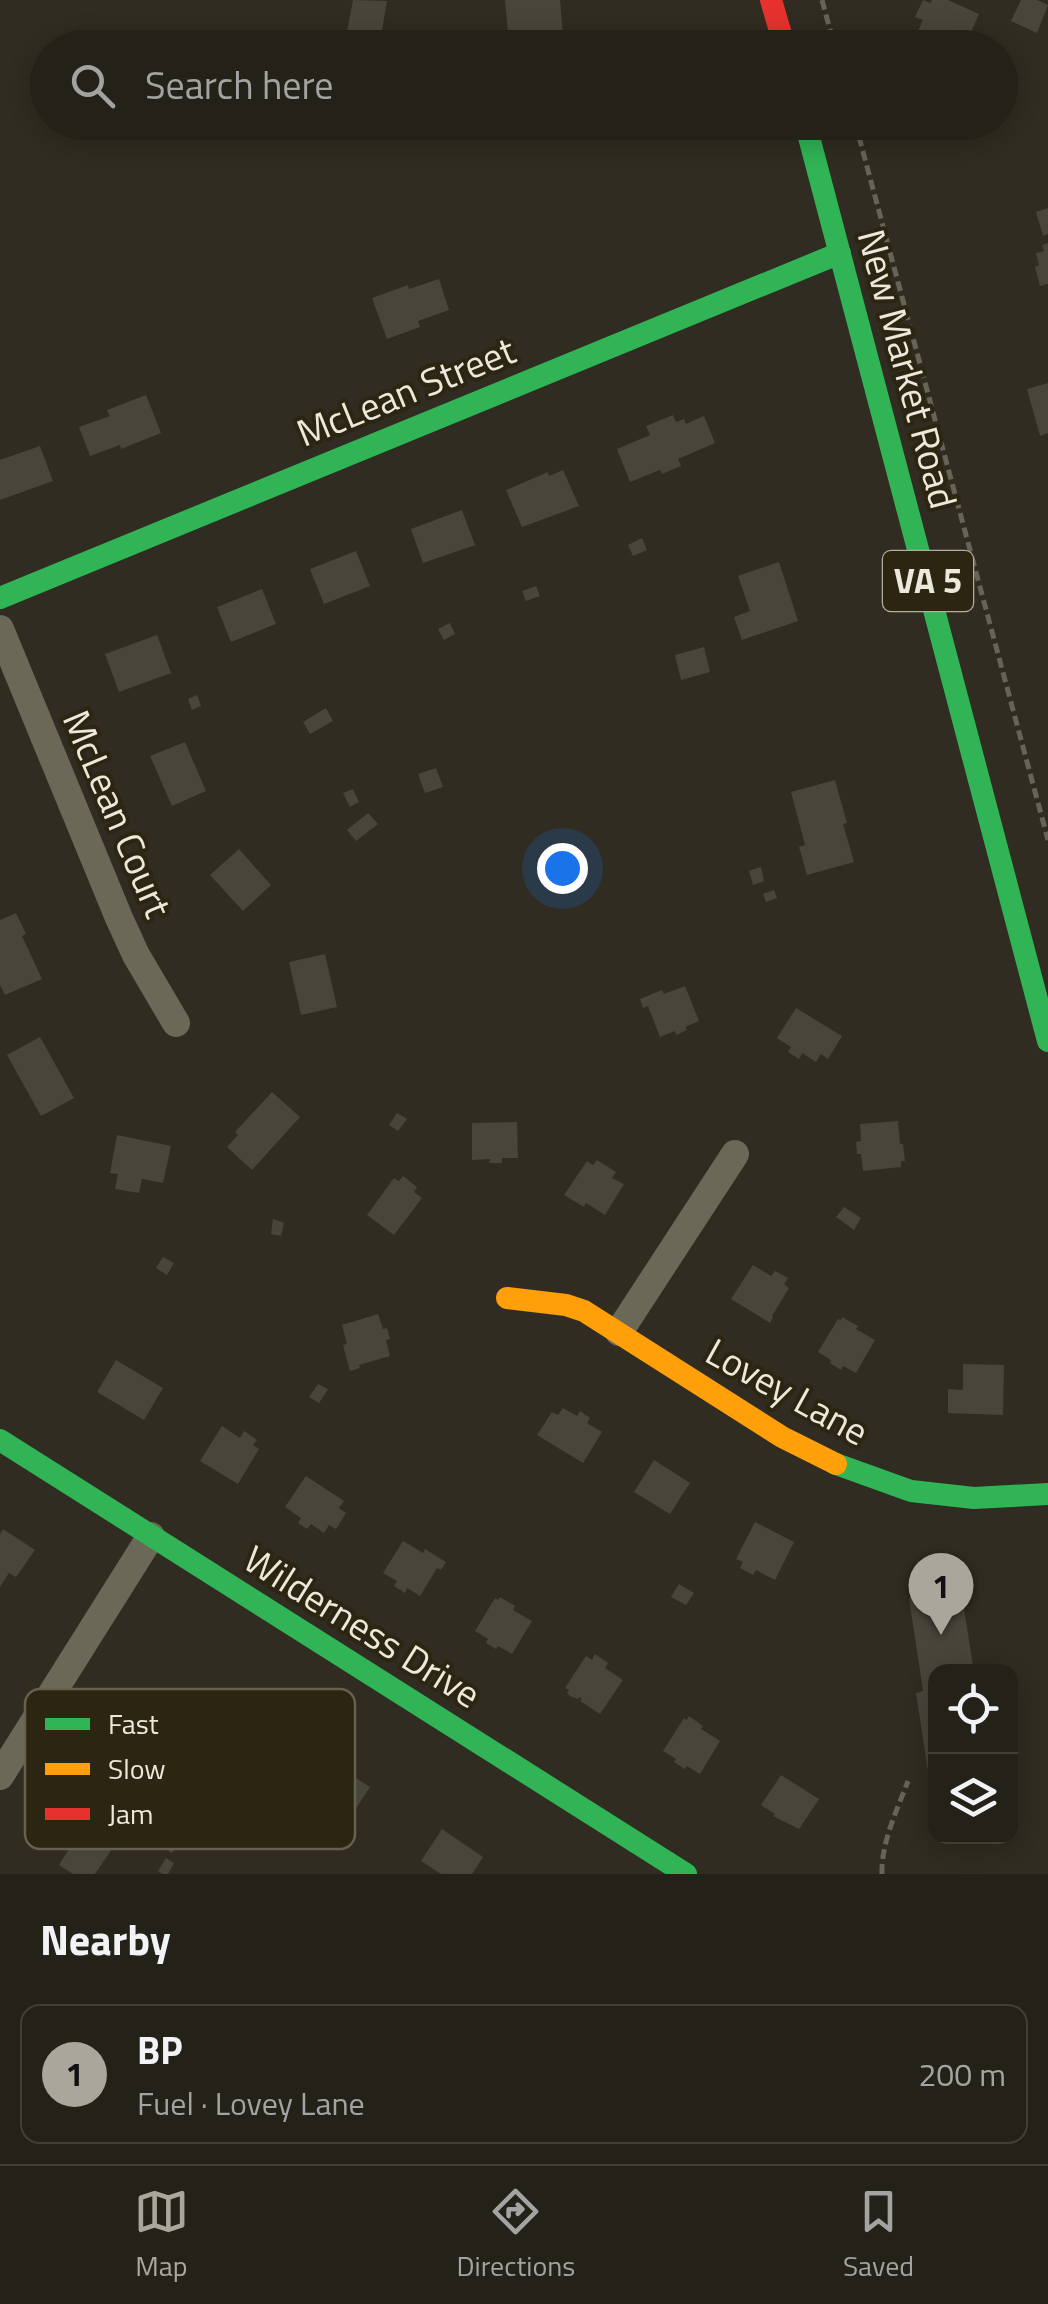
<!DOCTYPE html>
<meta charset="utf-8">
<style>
body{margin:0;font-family:"Titillium Web",sans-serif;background:#2c2922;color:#f1f3f6}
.controls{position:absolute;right:30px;bottom:30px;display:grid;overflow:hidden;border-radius:20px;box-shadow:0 5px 25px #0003}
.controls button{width:90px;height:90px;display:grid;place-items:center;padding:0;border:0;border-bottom:2px solid #413e38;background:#242119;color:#f1f3f6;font:50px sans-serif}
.you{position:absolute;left:562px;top:868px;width:35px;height:35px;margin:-25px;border:8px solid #fff;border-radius:50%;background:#1a73e8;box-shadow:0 0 0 15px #1a73e833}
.badge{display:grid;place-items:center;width:65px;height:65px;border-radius:50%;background:#aaa69b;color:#111;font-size:32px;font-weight:700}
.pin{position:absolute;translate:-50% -82px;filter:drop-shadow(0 2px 5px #0008)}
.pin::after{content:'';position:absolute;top:52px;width:35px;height:30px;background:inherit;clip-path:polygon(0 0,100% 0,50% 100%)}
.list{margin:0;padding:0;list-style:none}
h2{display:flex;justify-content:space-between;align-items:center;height:130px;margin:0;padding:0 40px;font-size:42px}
h2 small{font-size:32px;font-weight:400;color:#a3a3a2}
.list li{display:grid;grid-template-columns:65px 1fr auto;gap:30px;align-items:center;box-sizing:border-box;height:140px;margin:0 20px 20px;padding:0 20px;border:2px solid #413e38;border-radius:20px}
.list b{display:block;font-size:38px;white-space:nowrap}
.list p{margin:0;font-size:32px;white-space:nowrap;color:#a3a3a2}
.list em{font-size:32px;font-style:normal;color:#a3a3a2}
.icon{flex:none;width:55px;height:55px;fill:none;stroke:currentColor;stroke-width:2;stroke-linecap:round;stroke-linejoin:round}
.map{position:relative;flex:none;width:1048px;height:1874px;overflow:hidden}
.search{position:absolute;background:#242119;box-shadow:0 5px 25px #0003;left:30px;right:30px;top:30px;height:110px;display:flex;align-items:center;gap:25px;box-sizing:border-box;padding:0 35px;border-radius:55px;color:#a3a3a2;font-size:38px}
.sheet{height:290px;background:#242119}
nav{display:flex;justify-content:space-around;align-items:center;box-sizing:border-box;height:140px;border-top:2px solid #413e38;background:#242119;font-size:28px;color:#a3a3a2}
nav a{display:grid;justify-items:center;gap:5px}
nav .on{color:#aaa69b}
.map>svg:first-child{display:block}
.building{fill:#48453b}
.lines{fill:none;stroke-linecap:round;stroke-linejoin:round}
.path{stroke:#666357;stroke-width:5;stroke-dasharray:10 5;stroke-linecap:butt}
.street{stroke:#6b6857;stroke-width:28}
.fast{stroke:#30b455;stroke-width:22}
.slow{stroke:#ff9f0a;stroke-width:22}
.jam{stroke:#e5322d;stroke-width:22}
.labels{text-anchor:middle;stroke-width:8;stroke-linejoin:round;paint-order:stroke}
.shield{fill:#2c2511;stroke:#b2ae9f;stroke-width:2.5}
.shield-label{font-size:35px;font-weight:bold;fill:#ece8dc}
.street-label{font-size:38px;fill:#ece8dc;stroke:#2c2511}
.key{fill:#2c2511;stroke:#66604e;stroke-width:2.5}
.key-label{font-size:28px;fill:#ece8dc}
</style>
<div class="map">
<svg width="1048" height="1874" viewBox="0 0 1048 1874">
<rect width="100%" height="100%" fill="#302c21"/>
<path class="building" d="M353,0L387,1L379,48H344Z
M505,0H560L564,48H529L527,31L508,33Z
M923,0L930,3L932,0H948L979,14L964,48L956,45L954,47L918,31L923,20L915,17Z
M1021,0H1037L1048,5L1037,33L1011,21Z
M1048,208V234L1043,236L1036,212Z
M1048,243V284L1040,286L1035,267L1039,265L1036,253L1044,251L1042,245Z
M439,279L449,310L418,321L420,327L387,339L372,298L408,285L409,289Z
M1048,383V433L1040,436L1027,389Z
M146,395L161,433L121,449L120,445L90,456L79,427L110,416L107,410Z
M673,415L676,422L684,419L686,424L704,416L715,443L678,459L681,466L662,474L660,470L630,482L617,449L650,435L646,426Z
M40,446L53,481L0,500V460Z
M563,470L579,506L522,527L506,490L548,472L549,476Z
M462,510L475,545L423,563L411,529Z
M642,538L647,550L633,556L628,545Z
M356,551L370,586L324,604L310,569Z
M779,562L798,621L742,640L734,617L750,611L738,576Z
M536,586L540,596L526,601L522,591Z
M262,589L276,624L231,642L217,607Z
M450,623L455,634L444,640L438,629Z
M157,635L171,673L119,692L105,654Z
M704,647L710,672L681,680L675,655Z
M197,695L201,706L192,710L188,699Z
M326,708L333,721L310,734L303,722Z
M185,742L206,791L172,806L150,756Z
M436,768L443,787L425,793L418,774Z
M835,780L847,823L843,824L854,862L807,875L799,847L805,845L791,792Z
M353,789L359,802L350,807L343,793Z
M368,813L378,824L356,841L347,830Z
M239,849L271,885L243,911L210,875Z
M761,867L764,881L753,885L749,871Z
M774,890L777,898L766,902L763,894Z
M16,913L26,934L22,936L42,979L5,995L0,985V920Z
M325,954L337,1007L301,1015L289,962Z
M685,986L699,1021L685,1027L687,1030L676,1035L675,1031L660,1037L648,1006L643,1008L640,999L662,990L664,994Z
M796,1008L842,1036L828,1059L821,1054L816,1062L802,1053L799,1059L788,1052L791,1047L777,1038Z
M40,1037L74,1098L41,1116L7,1055Z
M272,1092L300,1117L252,1170L227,1147L238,1135L235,1132Z
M397,1113L407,1119L398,1131L389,1125Z
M898,1121L900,1144H903L905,1161H901V1167L863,1171L861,1154H857L856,1142L861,1141L860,1124Z
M517,1122L518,1158H502V1163H489L490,1159L472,1160V1123Z
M117,1135L171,1146L163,1183L142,1179L139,1193L115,1189L118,1174L110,1173Z
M597,1160L616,1172L612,1178L624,1184L605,1215L586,1203L584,1207L564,1195L587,1161L593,1165Z
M403,1176L417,1187L414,1192L422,1198L394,1235L367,1215L394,1178L399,1181Z
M844,1207L861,1218L854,1230L836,1217Z
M273,1219L284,1223L281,1236L271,1234Z
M163,1257L174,1263L167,1275L156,1268Z
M753,1265L771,1276L775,1271L788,1278L784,1284L789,1288L772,1316L773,1317L770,1323L731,1299Z
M378,1314L383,1329L387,1328L390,1339L386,1340L390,1356L359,1365L360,1368L350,1371L343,1345L347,1344L342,1325Z
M842,1317L858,1326L856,1329L875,1340L856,1373L843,1366L841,1370L830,1363L831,1360L818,1352L838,1319L841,1320Z
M116,1360L163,1388L144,1420L97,1392Z
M963,1364L1004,1365L1003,1415L948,1413V1389L963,1390Z
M318,1384L328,1389L319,1403L309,1397Z
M563,1408L577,1416L580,1411L590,1418L587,1423L602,1432L583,1463L537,1435L552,1412L558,1415Z
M222,1426L240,1438L244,1431L257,1440L253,1445L259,1449L238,1484L200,1461Z
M654,1460L690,1483L670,1514L634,1492Z
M306,1476L344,1501L339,1508L346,1513L336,1529L329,1525L324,1533L311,1524L307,1529L298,1523L301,1518L285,1507Z
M755,1522L794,1542L775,1580L756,1570L753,1575L740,1568L743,1562L736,1559Z
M3,1529L35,1550L16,1577L9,1573L0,1587V1534Z
M403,1541L423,1553L425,1549L446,1562L441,1570L437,1568L420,1596L407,1588L405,1593L394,1586L397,1581L383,1573Z
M679,1584L694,1593L686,1605L671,1597Z
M961,1590L974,1672H936V1769L928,1771L916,1693L923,1691L909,1598Z
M500,1597L515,1606L513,1610L532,1621L512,1654L498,1646L496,1649L486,1643L488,1639L475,1631L495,1598L498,1600Z
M595,1654L608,1663L605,1668L623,1680L600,1714L580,1701L582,1699L579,1697L578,1699L570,1696L567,1693L569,1690L565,1688L586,1656L592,1660Z
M689,1716L703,1726L701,1729L720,1741L700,1774L687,1766L685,1769L674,1762L676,1759L663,1751L684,1718L687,1720Z
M290,1735L305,1744L307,1742L348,1768L345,1771L370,1787L351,1816L271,1763Z
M781,1775L819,1799L799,1829L773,1816L775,1814L761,1805Z
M94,1802L125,1822L111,1844L114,1846L95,1874H73L59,1865L69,1849L67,1848L82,1826L79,1824Z
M154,1819L182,1837L172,1853L145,1835Z
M442,1829L483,1857L472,1874H441L421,1861Z
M166,1858L174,1863L168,1874H163L158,1871Z"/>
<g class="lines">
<path class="path" d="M822,0L835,48
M855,122L1048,840
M882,1874C881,1843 897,1810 908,1781"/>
<path class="street" d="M0,629L119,918L136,955L176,1023
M619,1332L735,1154
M0,1776L151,1536"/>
<path class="fast" d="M805,122L1048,1041
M0,598L840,253
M0,1440L686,1874
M836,1464L911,1491L974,1498L1048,1494"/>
<path class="slow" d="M507,1298L566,1305L584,1311L782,1437L836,1464"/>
<path class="jam" d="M771,0L785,48"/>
</g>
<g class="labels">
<rect class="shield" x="883" y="551" width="90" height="60" rx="8"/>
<g class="shield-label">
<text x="928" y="593">VA 5</text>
</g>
<g class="street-label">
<text transform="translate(907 369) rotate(75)" y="13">New Market Road</text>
<text transform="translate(406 392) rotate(-22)" y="13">McLean Street</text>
<text transform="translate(117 814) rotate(67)" y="13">McLean Court</text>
<text transform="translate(787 1392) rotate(29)" y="13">Lovey Lane</text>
<text transform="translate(362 1627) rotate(32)" y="13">Wilderness Drive</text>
</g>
</g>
<rect x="25" y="1689" width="330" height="160" rx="15" class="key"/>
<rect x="45" y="1718" width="45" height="12" fill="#30b455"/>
<rect x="45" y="1763" width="45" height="12" fill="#ff9f0a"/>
<rect x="45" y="1808" width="45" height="12" fill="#e5322d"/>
<g class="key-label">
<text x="108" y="1734">Fast</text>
<text x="108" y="1779">Slow</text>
<text x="108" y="1824">Jam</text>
</g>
</svg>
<div class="controls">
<button><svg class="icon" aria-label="locate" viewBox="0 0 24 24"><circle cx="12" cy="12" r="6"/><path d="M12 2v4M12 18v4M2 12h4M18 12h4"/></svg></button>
<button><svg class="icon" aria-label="layers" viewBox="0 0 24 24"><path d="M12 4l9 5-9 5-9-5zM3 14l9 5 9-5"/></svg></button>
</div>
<div class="you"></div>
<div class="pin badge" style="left:941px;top:1635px">1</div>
<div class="search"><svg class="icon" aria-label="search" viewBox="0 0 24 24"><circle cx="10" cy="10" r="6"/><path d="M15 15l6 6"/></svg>Search here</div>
</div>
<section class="sheet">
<h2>Nearby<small></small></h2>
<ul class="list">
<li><span class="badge">1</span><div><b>BP</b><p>Fuel · Lovey Lane</p></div><em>200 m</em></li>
</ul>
</section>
<nav>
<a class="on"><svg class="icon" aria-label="map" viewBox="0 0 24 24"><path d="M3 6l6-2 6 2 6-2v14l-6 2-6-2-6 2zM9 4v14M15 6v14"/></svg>Map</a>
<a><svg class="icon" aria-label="directions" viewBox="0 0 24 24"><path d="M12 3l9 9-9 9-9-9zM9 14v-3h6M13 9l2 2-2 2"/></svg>Directions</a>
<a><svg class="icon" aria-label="saved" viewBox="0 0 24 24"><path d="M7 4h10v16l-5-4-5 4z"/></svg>Saved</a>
</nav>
